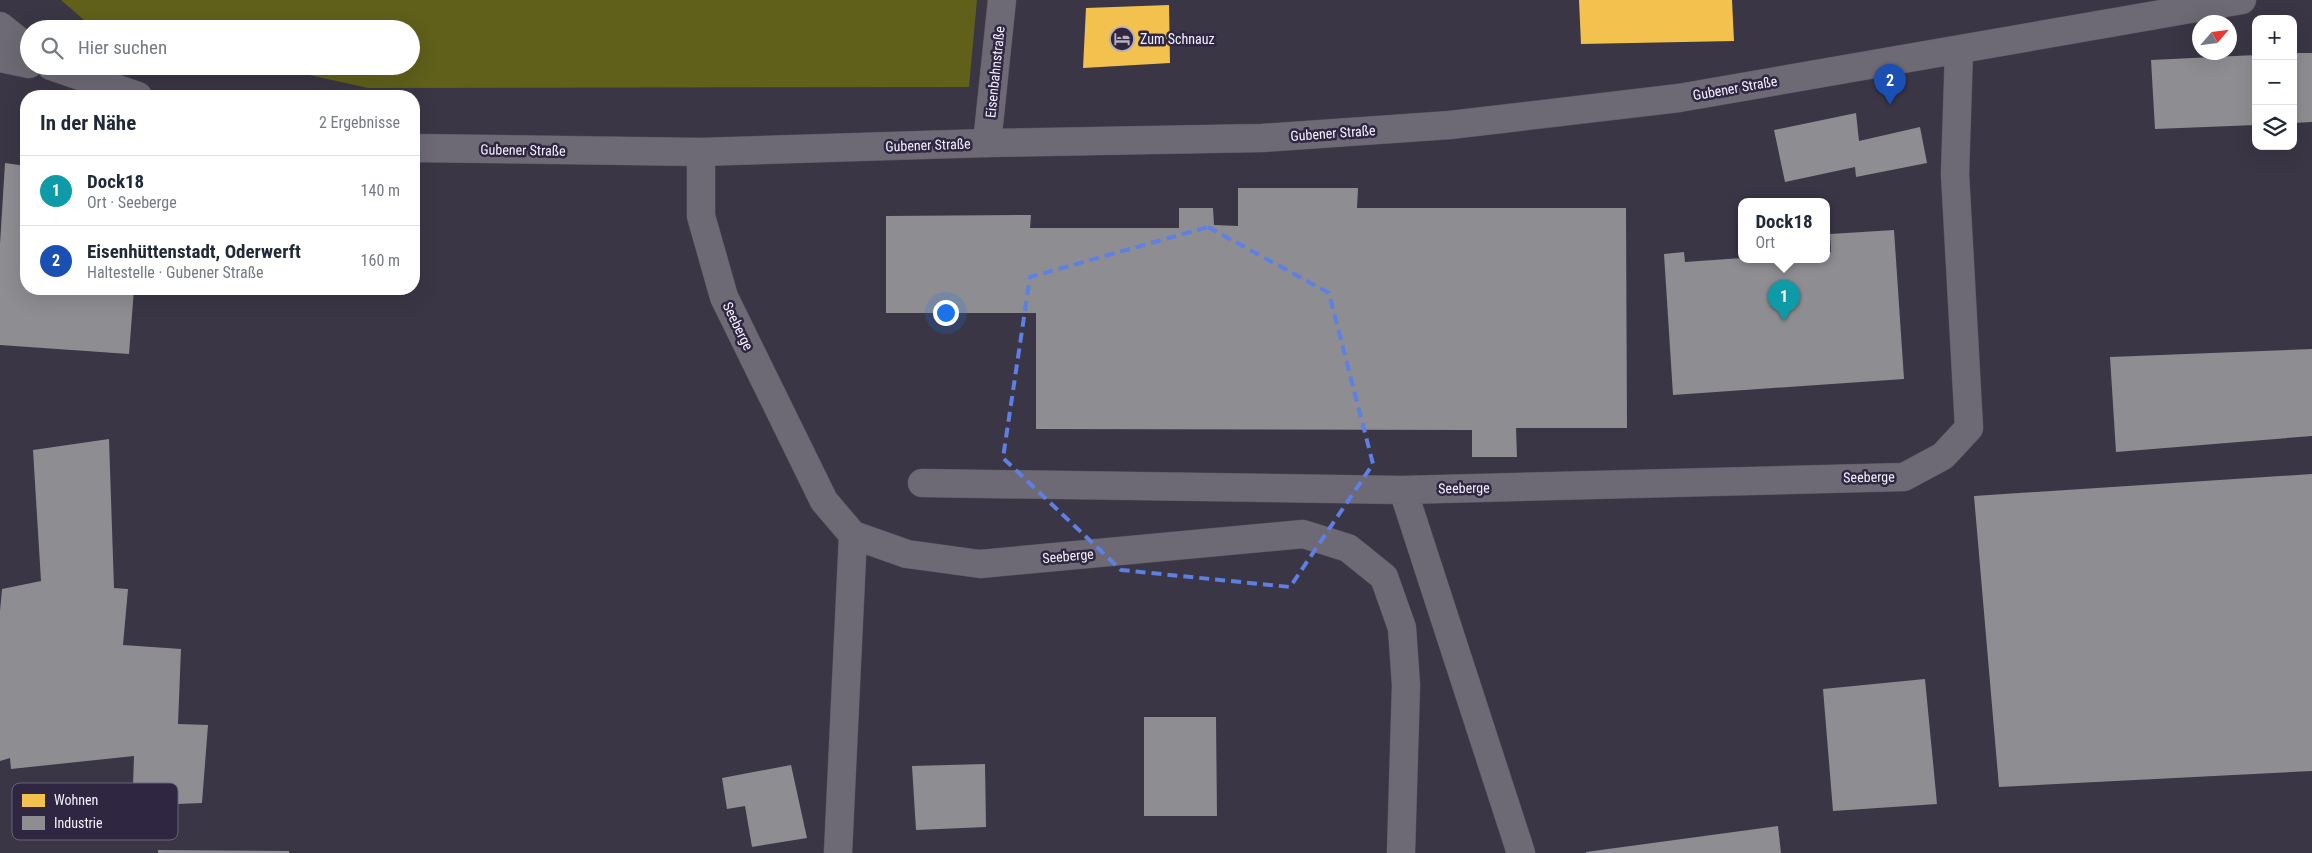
<!DOCTYPE html>
<html lang="de">
<meta charset="utf-8">
<style>
body{margin:0;font-family:"Roboto Condensed",sans-serif;background:#f2f2f3;color:#1f2937}
.controls{position:absolute;right:15px;top:15px;display:grid;overflow:hidden;border-radius:10px;box-shadow:0 5px 20px #0002}
.controls button{width:45px;height:45px;display:grid;place-items:center;padding:0;border:0;border-bottom:1px solid #e0e1e3;background:#fff;color:#1f2937;font:25px sans-serif}
.compass{position:absolute;left:2192px;top:15px;width:45px;height:45px;border-radius:50%;background:#fff;box-shadow:0 5px 20px #0002;rotate:62deg}
.you{position:absolute;left:945px;top:312px;width:18px;height:18px;margin:-12px;border:4px solid #fff;border-radius:50%;background:#1a73e8;box-shadow:0 0 0 8px #1a73e833}
.badge{display:grid;place-items:center;width:32px;height:32px;border-radius:50%;background:#0b8043;color:#fff;font-size:16px;font-weight:700}
.pin{position:absolute;translate:-50% -41px;filter:drop-shadow(0 1px 2px #0008)}
.pin::after{content:'';position:absolute;top:26px;width:18px;height:15px;background:inherit;clip-path:polygon(0 0,100% 0,50% 100%)}
.popup{position:absolute;left:1738px;top:198px;width:92px;height:65px;box-sizing:border-box;display:grid;place-content:center;border-radius:10px;background:#fff;filter:drop-shadow(0 1px 4px #0005);font-size:16px;white-space:nowrap;color:#747a83}
.popup b{font-size:19px;color:#1f2937}
.popup::after{content:'';position:absolute;left:50%;top:100%;margin-left:-10px;border:10px solid transparent;border-top-color:#fff}
.list{margin:0;padding:0;list-style:none}
h2{display:flex;justify-content:space-between;align-items:center;height:65px;margin:0;padding:0 20px;font-size:21px}
h2 small{font-size:16px;font-weight:400;color:#747a83}
.list li{display:grid;grid-template-columns:32px 1fr auto;gap:15px;align-items:center;box-sizing:border-box;height:70px;padding:0 20px;border-top:1px solid #e0e1e3}
.list b{display:block;font-size:19px;white-space:nowrap}
.list p{margin:0;font-size:16px;white-space:nowrap;color:#747a83}
.list em{font-size:16px;font-style:normal;color:#747a83}
.icon{flex:none;width:28px;height:28px;fill:none;stroke:currentColor;stroke-width:2;stroke-linecap:round;stroke-linejoin:round}
.map{position:relative;flex:none;width:2312px;height:853px;overflow:hidden}
.search{position:absolute;background:#fff;box-shadow:0 5px 20px #0002;left:20px;top:20px;width:400px;height:55px;display:flex;align-items:center;gap:12px;box-sizing:border-box;padding:0 18px;border-radius:28px;color:#747a83;font-size:19px}
.panel{position:absolute;background:#fff;box-shadow:0 5px 20px #0002;left:20px;top:90px;width:400px;height:205px;border-radius:20px}
.map>svg:first-child{display:block}
.forest{fill:#60601b}
.homes{fill:#f2c14e}
.industry{fill:#8d8d92}
.lines{fill:none;stroke-linecap:round;stroke-linejoin:round}
.street-casing{stroke:#56525e;stroke-width:29}
.secondary-casing{stroke:#56525e;stroke-width:29}
.street{stroke:#6d6a75;stroke-width:28}
.secondary{stroke:#6d6a75;stroke-width:28}
.marked{fill:none;stroke:#5e7fe4;stroke-width:4;stroke-dasharray:10 6;stroke-linejoin:round}
.labels{text-anchor:middle;stroke-width:5;stroke-linejoin:round;paint-order:stroke}
.poi-label{font-size:14px;fill:#f5f1ff;stroke:#2f2641;text-anchor:start}
.street-label{font-size:14px;fill:#f5f1ff;stroke:#2f2641}
.key{fill:#2f2641;stroke:#6a637a;stroke-width:1}
.key-label{font-size:14px;fill:#f5f1ff}
</style>
<div class="map">
<svg width="2312" height="853" viewBox="0 0 2312 853">
<rect width="100%" height="100%" fill="#3b3645"/>
<path class="forest" d="M61,0H977L969,87L368,88L268,66H411V29H98L92,27Z"/>
<path class="homes" d="M1579,0H1732L1734,41L1581,44Z
M1169,5L1170,63L1083,68L1086,8Z"/>
<path class="industry" d="M2293,53H2312V122L2293,123Z
M2256,55V125L2155,129L2151,60Z
M1856,113L1859,141L1920,127L1927,163L1856,177L1855,167L1785,182L1774,130Z
M5,163L26,166V289H134L129,354L0,345V244Z
M1238,188H1358L1357,208H1626L1627,428H1516L1517,457H1472V430L1036,429V313H886V216L1031,215L1030,228H1179V208H1213L1214,225L1238,226Z
M1894,230L1904,379L1673,395L1664,254L1684,252L1685,262L1742,258L1826,260V252H1831L1830,234Z
M2312,349V436L2116,452L2110,357Z
M109,439L114,588L128,589L123,645L181,649L178,724L208,725L202,803L152,805L154,786H133L134,756L11,769L10,758L0,761V611L2,589L41,581L33,450Z
M2312,474V771L1999,787L1974,496Z
M1925,679L1937,804L1833,811L1823,689Z
M1144,717H1216L1217,816H1144Z
M985,764L986,827L916,830L912,766Z
M791,765L807,838L752,847L745,806L727,809L722,778Z
M1778,826L1781,853H1586V852Z
M158,850L289,851V853H158Z"/>
<g class="lines">
<defs>
<path id="street" d="M0,58L29,64
M987,143L1002,0
M701,152V216L724,297L824,501L853,535L907,554L980,564L1303,534L1348,548L1384,577L1402,628L1406,685L1401,853
M922,483L1403,490L1904,477L1943,456L1969,428L1955,174L1959,50
M1403,490L1521,853
M838,853L853,535"/>
<path id="secondary" d="M0,26L29,49
M51,66L138,96
M414,148L701,152L987,143L1262,138L1450,125L1679,98L2242,0"/>
</defs>
<use href="#street" class="street-casing"/>
<use href="#secondary" class="secondary-casing"/>
<use href="#street" class="street"/>
<use href="#secondary" class="secondary"/>
</g>
<path class="marked" d="M1208,227L1329,293L1373,464L1290,587L1121,570L1003,458L1030,277Z"/>
<defs>
<symbol id="hotel-ring" viewBox="-11 -11 22 22"><circle r="9.5" fill="#2f2641" stroke="#b4b0be" stroke-width="1.5"/><path d="M-6-4.5h1.5V1H6V5H4.5V3h-9V5H-6ZM-4 0a1.8 1.8 0 1 1 3.6 0ZM.5 0V-2.5h3Q6-2.5 6 0Z" fill="#b4b0be"/></symbol>
</defs>
<g fill-rule="evenodd">
<use href="#hotel-ring" x="1108" y="25" width="28" height="28"/>
</g>
<g class="labels">
<g class="poi-label">
<text x="1140" y="44">Zum Schnauz</text>
</g>
<g class="street-label">
<text transform="translate(995 72) rotate(-84)" y="5">Eisenbahnstraße</text>
<text transform="translate(1735 88) rotate(-10)" y="5">Gubener Straße</text>
<text transform="translate(1333 133) rotate(-4)" y="5">Gubener Straße</text>
<text transform="translate(928 145) rotate(-2)" y="5">Gubener Straße</text>
<text transform="translate(523 150) rotate(1)" y="5">Gubener Straße</text>
<text transform="translate(738 326) rotate(64)" y="5">Seeberge</text>
<text transform="translate(1869 477) rotate(-1)" y="5">Seeberge</text>
<text transform="translate(1464 488) rotate(-1)" y="5">Seeberge</text>
<text transform="translate(1068 556) rotate(-5)" y="5">Seeberge</text>
</g>
</g>
<rect x="12" y="783" width="166" height="57" rx="8" class="key"/>
<rect x="22" y="794" width="23" height="13" fill="#f2c14e"/>
<rect x="22" y="816" width="23" height="14" fill="#8d8d92"/>
<g class="key-label">
<text x="54" y="805">Wohnen</text>
<text x="54" y="828">Industrie</text>
</g>
</svg>
<div class="controls">
<button>+</button>
<button>−</button>
<button><svg class="icon" aria-label="layers" viewBox="0 0 24 24"><path d="M12 4l9 5-9 5-9-5zM3 14l9 5 9-5"/></svg></button>
</div>
<svg class="compass" viewBox="-18 -18 36 36"><path d="M0-13l5 13h-10z" fill="#e53935"/><path d="M0 13l5-13h-10z" fill="#747a83"/></svg>
<div class="you"></div>
<div class="pin badge" style="left:1784px;top:321px;background:#0f9aa8">1</div>
<div class="popup"><b>Dock18</b>Ort</div>
<div class="pin badge" style="left:1890px;top:105px;background:#1a4fb4">2</div>
<div class="search"><svg class="icon" aria-label="search" viewBox="0 0 24 24"><circle cx="10" cy="10" r="6"/><path d="M15 15l6 6"/></svg>Hier suchen</div>
<section class="panel">
<h2>In der Nähe<small>2 Ergebnisse</small></h2>
<ul class="list">
<li><span class="badge" style="background:#0f9aa8">1</span><div><b>Dock18</b><p>Ort · Seeberge</p></div><em>140 m</em></li>
<li><span class="badge" style="background:#1a4fb4">2</span><div><b>Eisenhüttenstadt, Oderwerft</b><p>Haltestelle · Gubener Straße</p></div><em>160 m</em></li>
</ul>
</section>
</div>
